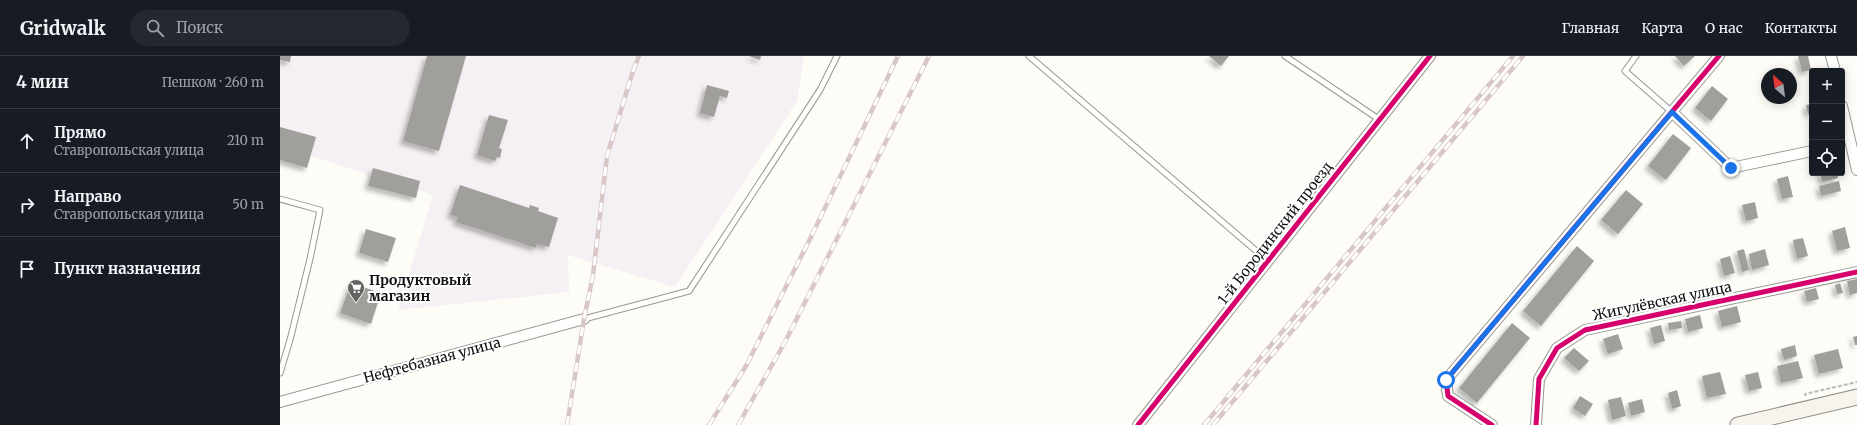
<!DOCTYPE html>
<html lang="ru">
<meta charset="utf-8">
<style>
body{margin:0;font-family:Merriweather,serif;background:#242831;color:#f1f3f6}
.controls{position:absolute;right:12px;top:12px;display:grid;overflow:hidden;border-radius:4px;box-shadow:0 2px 10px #0003}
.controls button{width:36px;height:36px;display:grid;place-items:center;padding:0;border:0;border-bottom:1px solid #363941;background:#171b24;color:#f1f3f6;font:20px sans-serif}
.compass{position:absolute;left:1481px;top:12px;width:36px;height:36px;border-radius:50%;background:#171b24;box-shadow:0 2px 10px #0003;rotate:332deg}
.stop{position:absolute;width:12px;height:12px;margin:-9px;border:3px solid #1a73e8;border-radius:50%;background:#fff}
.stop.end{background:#1a73e8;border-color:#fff;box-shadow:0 1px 4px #0008}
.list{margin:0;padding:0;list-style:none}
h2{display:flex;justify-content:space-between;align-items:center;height:52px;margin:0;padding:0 16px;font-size:17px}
h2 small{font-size:13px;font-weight:400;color:#9ea1a6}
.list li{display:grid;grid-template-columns:26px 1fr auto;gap:12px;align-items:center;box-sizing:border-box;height:64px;padding:0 16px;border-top:1px solid #363941}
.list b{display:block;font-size:15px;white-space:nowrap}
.list p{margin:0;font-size:13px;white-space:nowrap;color:#9ea1a6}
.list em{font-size:13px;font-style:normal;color:#9ea1a6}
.icon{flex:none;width:22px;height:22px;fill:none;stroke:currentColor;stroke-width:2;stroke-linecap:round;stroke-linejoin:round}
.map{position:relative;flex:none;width:1577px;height:369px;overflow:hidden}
header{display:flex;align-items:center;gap:24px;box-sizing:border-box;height:56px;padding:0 20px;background:#171b24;border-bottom:1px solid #363941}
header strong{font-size:19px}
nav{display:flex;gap:22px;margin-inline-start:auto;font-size:14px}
.search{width:280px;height:36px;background:#242831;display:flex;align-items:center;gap:10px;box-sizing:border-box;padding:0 14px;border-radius:22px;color:#9ea1a6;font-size:15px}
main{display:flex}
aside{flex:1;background:#171b24}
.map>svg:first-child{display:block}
.industrial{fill:#f5f0f3}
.building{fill:#a19f9c;filter:url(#shadow)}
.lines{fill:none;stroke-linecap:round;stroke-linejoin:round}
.lane-casing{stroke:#979795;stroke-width:7}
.street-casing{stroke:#979795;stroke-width:12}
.secondary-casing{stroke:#8e8d8b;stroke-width:17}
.path{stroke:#b9b9b8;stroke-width:2;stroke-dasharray:4 2;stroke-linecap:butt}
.lane{stroke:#fffffe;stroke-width:5}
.street{stroke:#fffffe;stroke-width:10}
.secondary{stroke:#f6f4eb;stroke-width:15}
.rail-casing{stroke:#d9c6c7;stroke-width:4.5}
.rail{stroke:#fff;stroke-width:3;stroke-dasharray:9;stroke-linecap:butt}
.cycleway-casing{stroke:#fff;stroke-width:8}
.cycleway{stroke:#d6006c;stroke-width:5}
.route{stroke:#1a73e8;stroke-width:5}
.labels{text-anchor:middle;stroke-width:4;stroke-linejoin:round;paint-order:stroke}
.street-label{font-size:14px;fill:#111;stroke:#fff}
.poi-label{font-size:14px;font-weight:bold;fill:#111;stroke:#fff;text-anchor:start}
</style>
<header>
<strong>Gridwalk</strong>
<div class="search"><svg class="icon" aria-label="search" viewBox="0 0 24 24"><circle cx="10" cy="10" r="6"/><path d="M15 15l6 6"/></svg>Поиск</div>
<nav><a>Главная</a><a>Карта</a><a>О нас</a><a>Контакты</a></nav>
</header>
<main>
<aside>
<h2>4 мин<small>Пешком · 260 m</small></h2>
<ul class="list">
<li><svg class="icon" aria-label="ahead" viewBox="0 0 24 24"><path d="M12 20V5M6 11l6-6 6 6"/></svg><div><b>Прямо</b><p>Ставропольская улица</p></div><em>210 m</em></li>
<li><svg class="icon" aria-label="right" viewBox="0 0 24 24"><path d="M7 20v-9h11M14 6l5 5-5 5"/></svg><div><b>Направо</b><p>Ставропольская улица</p></div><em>50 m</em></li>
<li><svg class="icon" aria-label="arrive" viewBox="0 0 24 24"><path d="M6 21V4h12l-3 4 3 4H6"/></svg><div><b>Пункт назначения</b></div></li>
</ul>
</aside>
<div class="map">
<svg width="1577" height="369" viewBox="0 0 1577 369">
<defs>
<filter id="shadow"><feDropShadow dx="-3.5" dy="3.5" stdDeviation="2" flood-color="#0004"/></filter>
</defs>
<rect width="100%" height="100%" fill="#fdfcf7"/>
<path class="industrial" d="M0,0H524L517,45L395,231L288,199L289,236L118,254L153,139L0,90Z"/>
<path class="building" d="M0,0H11L10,6L0,4Z
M147,0H186L159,95L123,85Z
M469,0H481L480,4Z
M929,0H949L941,10Z
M1395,0H1415L1404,10Z
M1518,0H1528L1531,14L1522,16Z
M427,29L449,35L447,42L440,40L434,61L420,57Z
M1432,30L1448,43L1431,65L1415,52Z
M1532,48V57L1528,58L1526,49Z
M209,59L228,64L219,92L222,93L220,102L217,101L215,105L197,99Z
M0,71L36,81L27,112L0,104Z
M1393,78L1411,92L1386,124L1368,110Z
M93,112L140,125L136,142L88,130Z
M1540,117H1557L1558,122L1542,126Z
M1508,120L1513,141L1502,143L1497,123Z
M1559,125L1561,135L1541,140L1539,130Z
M180,129L249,152L250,149L259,152L258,155L278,162L269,191L257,188L256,192L176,166L178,161L170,159Z
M1346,134L1363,148L1338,178L1321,164Z
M1475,146L1478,162L1466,165L1462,149Z
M1565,171L1570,192L1557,195L1552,175Z
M86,173L116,182L108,206L79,197Z
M1523,182L1528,200L1517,203L1513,184Z
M1297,190L1314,205L1261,270L1243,255Z
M1464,193L1469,214L1462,216L1457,195Z
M1485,193L1489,209L1472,214L1469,198Z
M1450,200L1455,217L1444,220L1440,203Z
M1577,223V237L1570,239L1567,225Z
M71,227L101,237L91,268L60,257Z
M1560,227L1563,237L1557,238L1555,229Z
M1536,232L1539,243L1527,246L1524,235Z
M1457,250L1461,266L1442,271L1438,255Z
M1420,259L1423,272L1408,276L1405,263Z
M1401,265L1402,272L1389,274L1388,267Z
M1232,267L1250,282L1197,347L1179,332Z
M1381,269L1385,285L1374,288L1370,272Z
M1338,278L1343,293L1328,298L1323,283Z
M1577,280V289H1575L1573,281Z
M1515,289L1517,300L1504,304L1501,293Z
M1294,292L1309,305L1299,315L1284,302Z
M1558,293L1563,312L1539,318L1534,299Z
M1518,305L1523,322L1501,327L1497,310Z
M1440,316L1446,338L1427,342L1422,320Z
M1478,316L1482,332L1469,335L1465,319Z
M1397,334L1401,350L1392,353L1388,337Z
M1300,340L1313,348L1305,360L1293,352Z
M1341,341L1346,360L1332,364L1328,344Z
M1362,343L1365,356L1351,360L1348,347Z"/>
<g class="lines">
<defs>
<path id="lane" d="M749,0L988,205
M1005,0L1100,64
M1356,0L1345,15L1392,56
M0,143L40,154L30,203L10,284L0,317
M304,263L409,235L540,34L557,0"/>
<path id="street" d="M1551,0L1555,15
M1562,50L1577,114
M1392,56L1451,112L1532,95
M0,346L304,263
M858,369L1150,0
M1212,369L1168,340L1166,324L1439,0
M1256,369L1259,323L1277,292L1305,274L1577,216"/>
<path id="secondary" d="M1458,369L1577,341"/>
</defs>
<use href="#lane" class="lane-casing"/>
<use href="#street" class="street-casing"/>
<use href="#secondary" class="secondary-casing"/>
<path class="path" d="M1526,340L1525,338L1577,326"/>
<use href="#lane" class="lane"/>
<use href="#street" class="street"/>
<use href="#secondary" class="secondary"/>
<defs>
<path id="rail" d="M287,369L304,263L313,219L327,100L353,15L359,0
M429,369L466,310L530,183L618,0
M458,369L505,286L649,0
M924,369L1233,0
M933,369L1243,0"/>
</defs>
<use href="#rail" class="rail-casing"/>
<use href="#rail" class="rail"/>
<defs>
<path id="cycleway" d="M858,369L1150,0
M1212,369L1168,340L1166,324L1439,0
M1256,369L1259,323L1277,292L1305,274L1577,216"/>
</defs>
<use href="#cycleway" class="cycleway-casing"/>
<use href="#cycleway" class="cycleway"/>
</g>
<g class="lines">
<path class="route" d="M1166,324L1392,56L1451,112"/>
</g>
<defs>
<symbol id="supermarket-pin" viewBox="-11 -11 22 30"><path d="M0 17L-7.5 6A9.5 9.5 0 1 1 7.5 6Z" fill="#646362" stroke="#fff"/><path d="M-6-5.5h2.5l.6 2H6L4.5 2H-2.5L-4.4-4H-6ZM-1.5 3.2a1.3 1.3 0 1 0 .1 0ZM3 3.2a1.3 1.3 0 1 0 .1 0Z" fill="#fff"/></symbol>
</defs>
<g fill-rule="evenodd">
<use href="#supermarket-pin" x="66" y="222" width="20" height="27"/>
</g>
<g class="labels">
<g class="street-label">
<text transform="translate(995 177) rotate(-52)" y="5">1-й Бородинский проезд</text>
<text transform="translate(1382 245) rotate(-12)" y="5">Жигулёвская улица</text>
<text transform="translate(152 304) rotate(-15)" y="5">Нефтебазная улица</text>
</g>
<g class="poi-label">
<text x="89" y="229">Продуктовый<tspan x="89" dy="16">магазин</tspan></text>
</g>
</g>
</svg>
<div class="controls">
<button>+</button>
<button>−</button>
<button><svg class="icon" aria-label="locate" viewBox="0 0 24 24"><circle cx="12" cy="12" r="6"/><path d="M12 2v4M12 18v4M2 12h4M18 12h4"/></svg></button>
</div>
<svg class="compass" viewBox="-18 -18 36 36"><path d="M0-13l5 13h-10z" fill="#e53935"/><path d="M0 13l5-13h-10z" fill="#9ea1a6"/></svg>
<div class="stop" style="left:1166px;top:324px"></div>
<div class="stop end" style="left:1451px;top:112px"></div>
</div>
</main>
